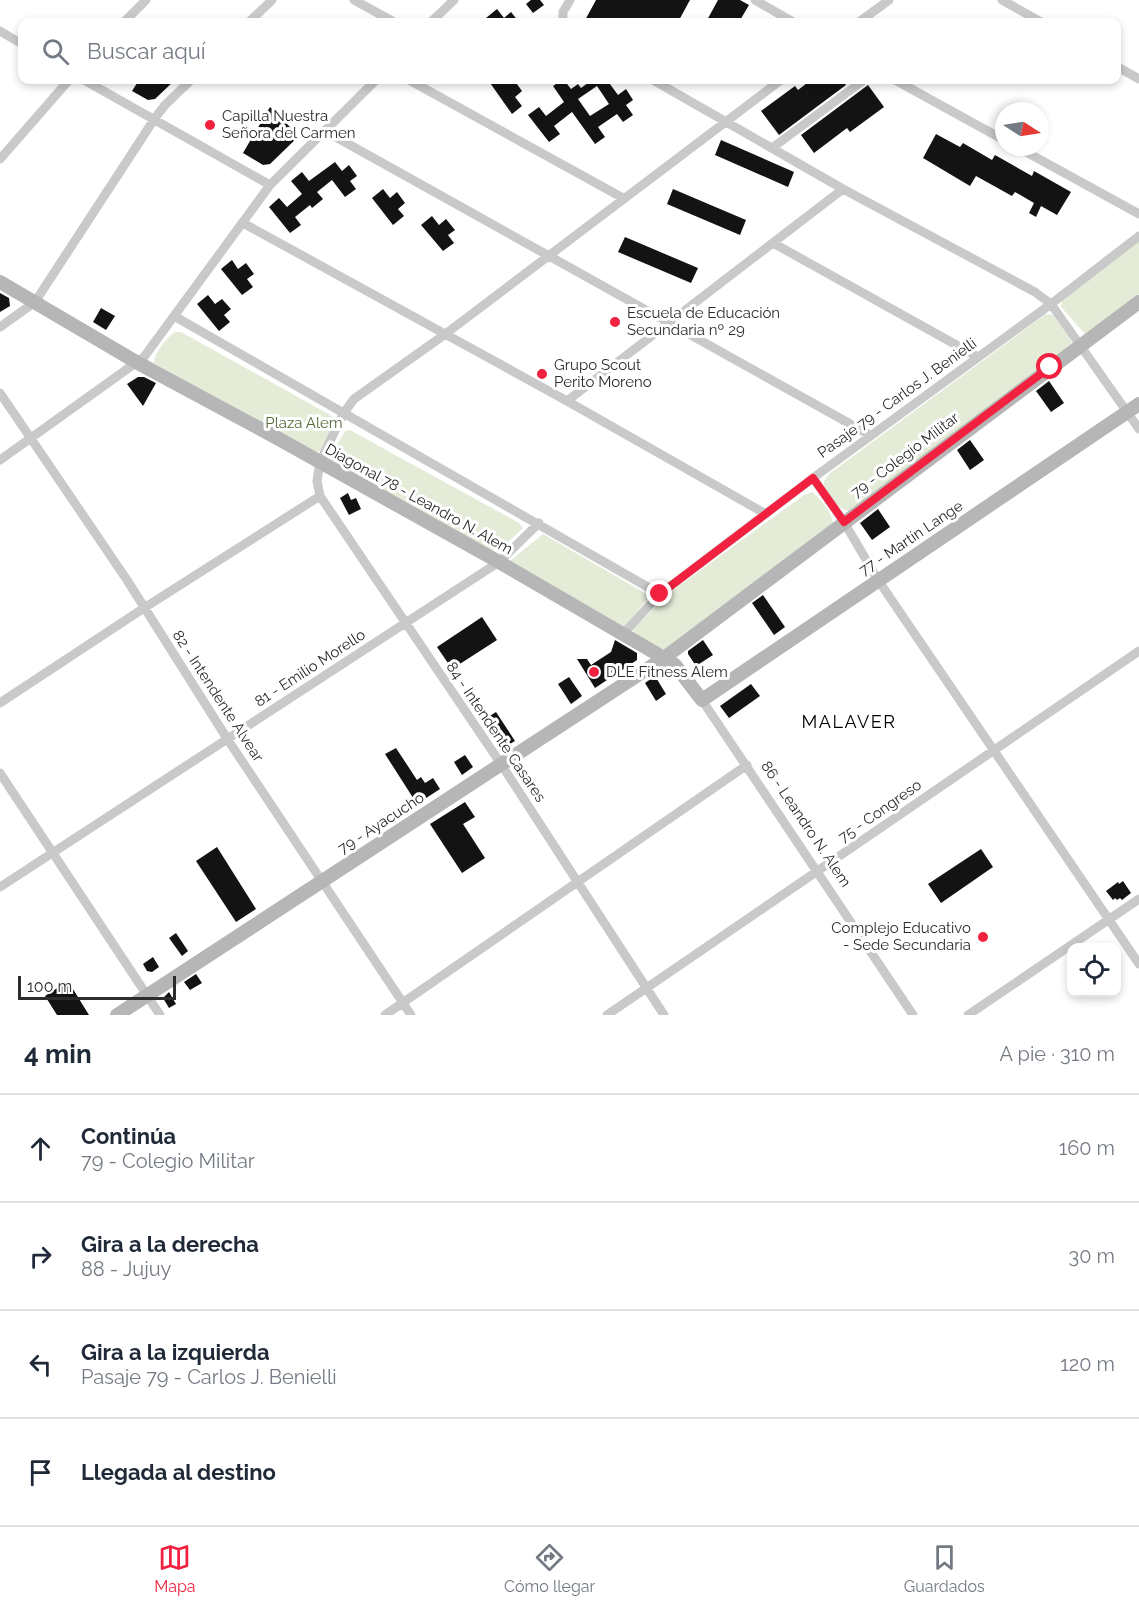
<!DOCTYPE html>
<html lang="es">
<meta charset="utf-8">
<style>
body{margin:0;font-family:Raleway,sans-serif;background:#f2f2f3;color:#1f2937}
.controls{position:absolute;right:18px;bottom:18px;display:grid;overflow:hidden;border-radius:12px;box-shadow:0 3px 9px #0003}
.controls button{width:54px;height:54px;display:grid;place-items:center;padding:0;border:0;border-bottom:2px solid #e0e1e3;background:#fff;color:#1f2937;font:30px sans-serif}
.compass{position:absolute;left:995px;top:102px;width:54px;height:54px;border-radius:50%;background:#fff;box-shadow:0 3px 9px #0003;rotate:102deg}
.scale{position:absolute;left:18px;bottom:15px;width:158px;box-sizing:border-box;padding-left:6px;border:3px solid #2c2c2c;border-top:0;font-size:16px;line-height:21px;white-space:nowrap;color:#2c2c2c;-webkit-text-stroke:4px #fff;paint-order:stroke}
.stop{position:absolute;width:18px;height:18px;margin:-14px;border:4px solid #f1213f;border-radius:50%;background:#fff}
.stop.end{background:#f1213f;border-color:#fff;box-shadow:0 2px 6px #0008}
.list{margin:0;padding:0;list-style:none}
h2{display:flex;justify-content:space-between;align-items:center;height:78px;margin:0;padding:0 24px;font-size:26px}
h2 small{font-size:20px;font-weight:400;color:#747a83}
.list li{display:grid;grid-template-columns:39px 1fr auto;gap:18px;align-items:center;box-sizing:border-box;height:108px;padding:0 24px;border-top:2px solid #e0e1e3}
.list b{display:block;font-size:22px;white-space:nowrap}
.list p{margin:0;font-size:20px;white-space:nowrap;color:#747a83}
.list em{font-size:20px;font-style:normal;color:#747a83}
.icon{flex:none;width:33px;height:33px;fill:none;stroke:currentColor;stroke-width:2;stroke-linecap:round;stroke-linejoin:round}
.map{position:relative;flex:none;width:1139px;height:1015px;overflow:hidden}
.search{position:absolute;background:#fff;box-shadow:0 3px 9px #0003;left:18px;right:18px;top:18px;height:66px;display:flex;align-items:center;gap:15px;box-sizing:border-box;padding:0 21px;border-radius:12px;color:#747a83;font-size:22px}
.sheet{height:510px;background:#fff}
nav{display:flex;justify-content:space-around;align-items:center;box-sizing:border-box;height:84px;border-top:2px solid #e0e1e3;background:#fff;font-size:16px;color:#747a83}
nav a{display:grid;justify-items:center;gap:3px}
nav .on{color:#f1213f}
.map>svg:first-child{display:block}
.green{fill:#e4ecd8}
.building{fill:#131313;fill-rule:evenodd}
.lines{fill:none;stroke-linecap:round;stroke-linejoin:round}
.street{stroke:#c9c9c9;stroke-width:9}
.secondary{stroke:#b6b6b6;stroke-width:14}
.route{stroke:#f1213f;stroke-width:8}
.poi-dot{fill:#f1213f;stroke:#fff;stroke-width:2}
.labels{text-anchor:middle;stroke-width:6;stroke-linejoin:round;paint-order:stroke}
.poi-label{font-size:15px;fill:#2c2c2c;stroke:#fff;text-anchor:start}
.street-label{font-size:15px;fill:#2c2c2c;stroke:#fff}
.park-label{font-size:15px;fill:#536b37;stroke:#fff}
.quarter-label{font-size:18px;letter-spacing:1.5px;fill:#000;stroke:#fff}
</style>
<div class="map">
<svg width="1139" height="1015" viewBox="0 0 1139 1015">
<rect width="100%" height="100%" fill="#fff"/>
<path class="green" d="M1139,241V296L1086,335L1061,307L1062,300Z
M1046,314L1053,315L1071,341L1072,347L852,511C837,512 831,496 824,486V481L829,474Z
M175,332H181L332,416L335,423L321,451L314,452L154,363C155,352 166,338 175,332Z
M350,430L519,523L523,528L501,549L491,551L333,463L329,458L345,431Z
M812,492C821,499 831,511 833,523L667,649H660L633,634L634,629L668,594L804,495Z
M543,534L650,596L624,627L510,561Z"/>
<path class="building" d="M531,0H540L544,5L533,13L526,4Z
M596,0H690L678,22H584Z
M718,0H740L749,5L739,22H706Z
M497,9L504,18L511,12L519,22H490L486,18Z
M139,80H175L155,99L148,100L132,91Z
M488,80H514L522,91L515,97L522,106L512,114Z
M562,80H564L571,89L578,84L581,88L592,80H607L618,95L626,89L633,100L626,105L633,115L623,122L617,114L598,127L605,137L595,144L572,112L554,126L560,134L549,142L528,115L539,107L546,116L564,102L553,86ZM597,86L609,104L590,116L578,99Z
M811,80H842L846,85L779,135L761,111L795,86L798,90Z
M868,85L884,107L850,132L847,128L814,153L801,135Z
M270,107L299,136L270,164L263,165L243,153Z
M936,134L960,147L963,143L992,160L995,155L1032,176L1034,171L1071,192L1057,215L1041,206L1036,217L1029,213L1034,203L1015,192L1012,196L976,176L970,186L923,158Z
M721,140L794,172L788,187L715,155Z
M335,162L342,171L349,165L357,176L350,181L356,189L345,197L332,180L317,192L323,199L312,208L310,205L295,217L301,225L290,233L269,207L279,198L287,207L302,194L291,181L302,172L309,181Z
M383,189L390,198L397,192L405,203L398,209L404,216L393,225L372,198Z
M673,189L746,220L740,235L667,204Z
M432,216L439,225L446,219L455,230L448,235L454,243L443,251L421,225Z
M625,237L698,268L691,283L618,252Z
M232,260L238,269L246,263L254,274L247,279L253,287L242,295L221,269Z
M0,293L9,298L10,306L0,312Z
M208,295L215,304L222,299L231,309L224,315L230,322L219,331L197,304Z
M101,308L115,316L106,330L93,322Z
M138,377H144L156,383L143,406L127,384Z
M1049,381L1064,403L1051,412L1036,391Z
M970,440L984,460L970,470L957,450Z
M348,493L351,500L356,498L361,509L349,515L340,498Z
M878,509L890,527L872,540L860,523Z
M763,595L785,627L774,635L752,603Z
M482,617L497,640L452,669L437,647Z
M615,640L637,653V660L595,688L577,659H587L591,665L611,652Z
M703,640L713,655L696,666L688,654V651Z
M655,676L666,694L656,701L645,683Z
M569,677L582,696L571,704L558,684Z
M751,684L760,696L729,718L720,706Z
M496,712L515,741L506,746L502,745L485,719Z
M396,748L417,780L421,777L425,783L433,778L440,789L417,804L385,754Z
M465,755L473,767L462,775L454,762Z
M465,802L475,817L463,824L485,858L462,873L430,824Z
M217,847L256,909L236,922L196,861Z
M981,849L993,867L941,903L928,884Z
M1123,881L1131,893L1122,900L1120,898L1117,900L1115,898L1113,900L1106,891L1118,882L1119,884Z
M176,933L188,951L182,956L169,938Z
M153,957L159,967L152,972L147,971L143,964Z
M196,974L202,983L190,990L184,982Z
M68,981L89,1015H57L45,996Z
M169,992L176,1004L169,1008L163,998Z"/>
<g class="lines">
<path class="street" d="M354,0L394,22
M755,0L793,22
M1002,0L1041,22
M124,22L146,0
M249,22L272,0
M431,22L454,0
M563,22V12L570,0
M859,22L889,0
M0,31L22,44
M1116,66L1139,79
M84,80L270,185
M409,80L623,198
M653,80L843,189L1035,292L1051,304L1139,429
M895,80L1004,140
M325,131L870,435
M1017,147L1139,214
M772,148L864,80
M0,159L69,80
M243,223L567,401L766,514
M773,243L978,357
M174,316L660,594
M0,327L35,302L155,118L165,105L191,80
M0,393L127,580L228,740L411,1015
M567,401L843,189
M0,460L144,357L270,185L376,80
M813,478L844,522L878,580L1139,964
M623,634L660,594L813,478L1051,304L1139,236
M702,700L913,1015
M0,703L144,608L320,496
M0,773L160,1015
M0,887L499,562L539,523
M385,1015L747,765
M607,1015L1139,651
M664,1015L501,764L320,496L317,481L320,462L343,414L354,399L444,335L781,80
M968,1015L1139,899"/>
<path class="secondary" d="M0,282L138,363L279,439L499,562L664,658L675,665L702,700L1139,404
M117,1015L664,658L1139,302"/>
</g>
<g class="lines">
<path class="route" d="M660,594L813,478L844,522L1050,367"/>
</g>
<g class="poi-dot">
<circle cx="210" cy="125" r="6"/>
<circle cx="615" cy="322" r="6"/>
<circle cx="542" cy="374" r="6"/>
<circle cx="594" cy="672" r="6"/>
<circle cx="983" cy="937" r="6"/>
</g>
<g class="labels">
<g class="poi-label">
<text x="222" y="121">Capilla Nuestra<tspan x="222" dy="17">Señora del Carmen</tspan></text>
<text x="627" y="318">Escuela de Educación<tspan x="627" dy="17">Secundaria nº 29</tspan></text>
<text x="554" y="370">Grupo Scout<tspan x="554" dy="17">Perito Moreno</tspan></text>
<text x="606" y="677">DLE Fitness Alem</text>
<text x="971" y="933" text-anchor="end">Complejo Educativo<tspan x="971" dy="17">- Sede Secundaria</tspan></text>
</g>
<g class="street-label">
<text transform="translate(897 398) rotate(-36)" y="5">Pasaje 79 - Carlos J. Benielli</text>
<text transform="translate(905 455) rotate(-37)" y="5">79 - Colegio Militar</text>
<text transform="translate(419 499) rotate(29)" y="5">Diagonal 78 - Leandro N. Alem</text>
<text transform="translate(911 538) rotate(-34)" y="5">77 - Martín Lange</text>
<text transform="translate(310 668) rotate(-33)" y="5">81 - Emilio Morello</text>
<text transform="translate(218 696) rotate(57)" y="5">82 - Intendente Alvear</text>
<text transform="translate(496 732) rotate(56)" y="5">84 - Intendente Casares</text>
<text transform="translate(880 811) rotate(-35)" y="5">75 - Congreso</text>
<text transform="translate(381 823) rotate(-33)" y="5">79 - Ayacucho</text>
<text transform="translate(806 824) rotate(56)" y="5">86 - Leandro N. Alem</text>
</g>
<g class="park-label">
<text x="304" y="428">Plaza Alem</text>
</g>
<g class="quarter-label">
<text x="849" y="728">MALAVER</text>
</g>
</g>
</svg>
<div class="controls">
<button><svg class="icon" aria-label="locate" viewBox="0 0 24 24"><circle cx="12" cy="12" r="6"/><path d="M12 2v4M12 18v4M2 12h4M18 12h4"/></svg></button>
</div>
<svg class="compass" viewBox="-18 -18 36 36"><path d="M0-13l5 13h-10z" fill="#e53935"/><path d="M0 13l5-13h-10z" fill="#747a83"/></svg>
<div class="scale">100 m</div>
<div class="stop" style="left:1050px;top:367px"></div>
<div class="stop end" style="left:660px;top:594px"></div>
<div class="search"><svg class="icon" aria-label="search" viewBox="0 0 24 24"><circle cx="10" cy="10" r="6"/><path d="M15 15l6 6"/></svg>Buscar aquí</div>
</div>
<section class="sheet">
<h2>4 min<small>A pie · 310 m</small></h2>
<ul class="list">
<li><svg class="icon" aria-label="ahead" viewBox="0 0 24 24"><path d="M12 20V5M6 11l6-6 6 6"/></svg><div><b>Continúa</b><p>79 - Colegio Militar</p></div><em>160 m</em></li>
<li><svg class="icon" aria-label="right" viewBox="0 0 24 24"><path d="M7 20v-9h11M14 6l5 5-5 5"/></svg><div><b>Gira a la derecha</b><p>88 - Jujuy</p></div><em>30 m</em></li>
<li><svg class="icon" aria-label="left" viewBox="0 0 24 24"><path d="M17 20v-9H6M10 6l-5 5 5 5"/></svg><div><b>Gira a la izquierda</b><p>Pasaje 79 - Carlos J. Benielli</p></div><em>120 m</em></li>
<li><svg class="icon" aria-label="arrive" viewBox="0 0 24 24"><path d="M6 21V4h12l-3 4 3 4H6"/></svg><div><b>Llegada al destino</b></div></li>
</ul>
</section>
<nav>
<a class="on"><svg class="icon" aria-label="map" viewBox="0 0 24 24"><path d="M3 6l6-2 6 2 6-2v14l-6 2-6-2-6 2zM9 4v14M15 6v14"/></svg>Mapa</a>
<a><svg class="icon" aria-label="directions" viewBox="0 0 24 24"><path d="M12 3l9 9-9 9-9-9zM9 14v-3h6M13 9l2 2-2 2"/></svg>Cómo llegar</a>
<a><svg class="icon" aria-label="saved" viewBox="0 0 24 24"><path d="M7 4h10v16l-5-4-5 4z"/></svg>Guardados</a>
</nav>
